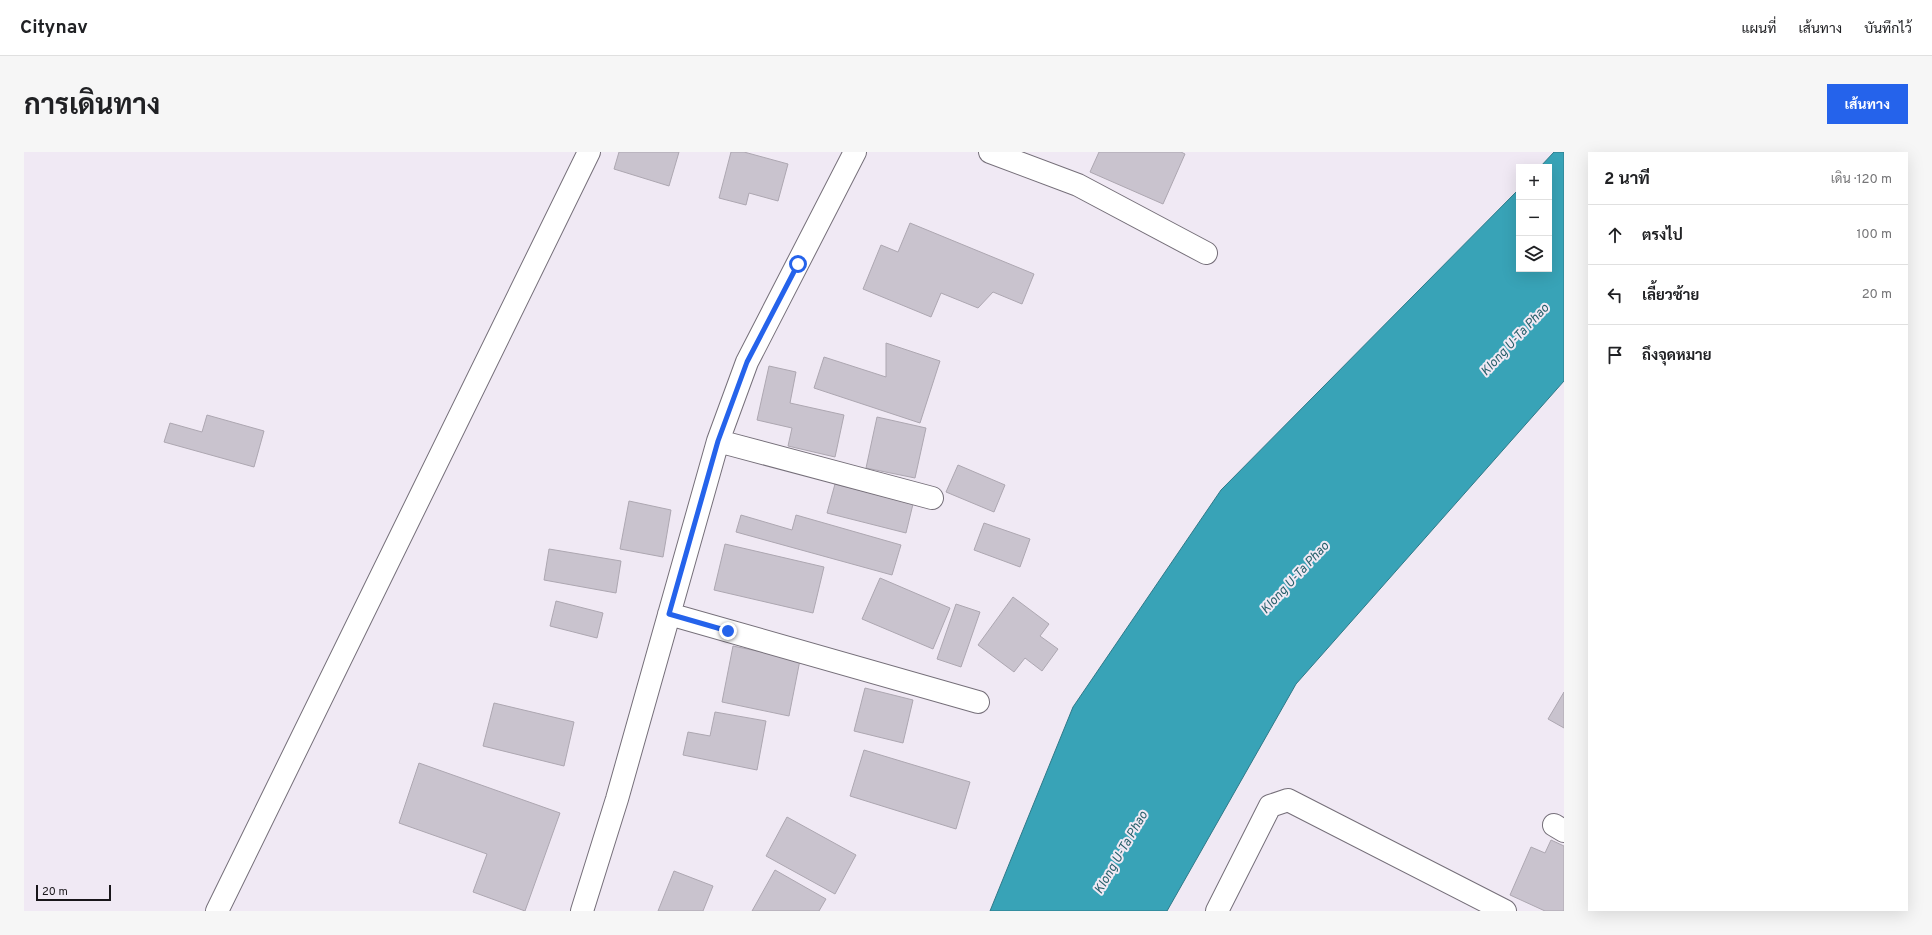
<!DOCTYPE html>
<html lang="th">
<meta charset="utf-8">
<style>
body{margin:0;font-family:Overpass,Sarabun,sans-serif;background:#f6f6f6;color:#202124}
.controls{position:absolute;right:12px;top:12px;display:grid;overflow:hidden;border-radius:0px;box-shadow:0 4px 16px #0002}
.controls button{width:36px;height:36px;display:grid;place-items:center;padding:0;border:0;border-bottom:1px solid #e0e0e0;background:#fff;color:#202124;font:20px sans-serif}
.scale{position:absolute;left:12px;bottom:10px;width:75px;box-sizing:border-box;padding-left:4px;border:2px solid #19161a;border-top:0;font-size:11px;line-height:14px;white-space:nowrap;color:#19161a;-webkit-text-stroke:3px #f0e9f4;paint-order:stroke}
.stop{position:absolute;width:12px;height:12px;margin:-9px;border:3px solid #2563eb;border-radius:50%;background:#fff}
.stop.end{background:#2563eb;border-color:#fff;box-shadow:0 1px 4px #0008}
.list{margin:0;padding:0;list-style:none}
h2{display:flex;justify-content:space-between;align-items:center;height:52px;margin:0;padding:0 16px;font-size:17px}
h2 small{font-size:13px;font-weight:400;color:#757577}
.list li{display:grid;grid-template-columns:26px 1fr auto;gap:12px;align-items:center;box-sizing:border-box;height:60px;padding:0 16px;border-top:1px solid #e0e0e0}
.list b{display:block;font-size:15px;white-space:nowrap}
.list em{font-size:13px;font-style:normal;color:#757577}
.icon{flex:none;width:22px;height:22px;fill:none;stroke:currentColor;stroke-width:2;stroke-linecap:round;stroke-linejoin:round}
.map{position:relative;flex:none;width:1540px;height:759px;overflow:hidden;border-radius:0px}
header{display:flex;align-items:center;gap:24px;box-sizing:border-box;height:56px;padding:0 20px;background:#fff;border-bottom:1px solid #e0e0e0}
header strong{font-size:19px}
nav{display:flex;gap:22px;margin-inline-start:auto;font-size:14px}
.intro{display:flex;align-items:center;justify-content:space-between;box-sizing:border-box;height:96px;padding:0 24px}
h1{margin:0;font-size:28px}
.button{padding:10px 18px;border-radius:0px;background:#2563eb;color:#fff;font-size:14px;font-weight:700}
main{display:flex;gap:24px;padding:0 24px}
aside{flex:1;background:#fff;border-radius:0px;box-shadow:0 4px 16px #0002}
.map>svg:first-child{display:block}
.water{fill:#38a3b7;stroke:#2f7988}
.building{fill:#c9c3ce;stroke:#ada7b1}
.lines{fill:none;stroke-linecap:round;stroke-linejoin:round}
.minor-casing{stroke:#756f79;stroke-width:24}
.minor{stroke:#fff;stroke-width:22}
.route{stroke:#2563eb;stroke-width:5}
.labels{text-anchor:middle;stroke-width:4;stroke-linejoin:round;paint-order:stroke}
.water-label{font-size:13px;font-style:italic;fill:#27606b;stroke:#f0e9f4}
</style>
<header>
<strong>Citynav</strong>
<nav><a>แผนที่</a><a>เส้นทาง</a><a>บันทึกไว้</a></nav>
</header>
<div class="intro"><h1>การเดินทาง</h1><a class="button">เส้นทาง</a></div>
<main>
<div class="map">
<svg width="1540" height="759" viewBox="0 0 1540 759">
<rect width="100%" height="100%" fill="#f0e9f4"/>
<path class="water" d="M1530,0H1540V229L1272,532L1143,759H966L1049,555L1197,338L1495,37V117H1525V15H1516Z"/>
<path class="building" d="M595,0H655L645,34L590,17Z
M707,0H720L764,12L754,49L725,41L722,53L695,46Z
M1075,0H1157L1161,2L1139,52L1066,20Z
M886,71L1010,122L998,152L969,140L954,156L917,141L907,165L839,137L857,93L874,100Z
M862,191L916,209L896,271L790,236L800,205L862,225Z
M745,214L772,220L766,251L820,263L811,305L764,294L768,276L733,268Z
M183,263L240,279L230,315L140,290L146,271L178,280Z
M853,265L902,276L891,326L842,316Z
M934,313L981,333L970,360L922,340Z
M811,332L889,352L882,381L803,361Z
M605,349L647,358L639,405L596,397Z
M717,363L768,378L772,363L877,393L868,423L712,380Z
M960,371L1006,387L996,415L950,398Z
M701,392L800,415L789,461L690,438Z
M525,397L597,409L592,441L520,428Z
M856,426L926,456L909,497L838,467Z
M989,445L1025,472L1016,484L1034,497L1018,519L1001,506L990,520L954,493Z
M532,449L579,461L573,486L526,474Z
M932,452L956,460L937,515L913,507Z
M709,494L776,508L765,564L698,550Z
M841,536L889,548L879,591L830,579Z
M1540,540V576L1524,567Z
M470,551L550,570L540,614L459,594Z
M691,560L742,569L733,618L659,603L664,580L686,584Z
M840,598L946,630L932,677L826,644Z
M395,611L536,661L501,759L449,740L463,702L375,671Z
M763,665L832,703L811,742L742,704Z
M1527,688L1540,694V759H1521L1486,743L1507,695L1521,701Z
M751,718L802,747L795,759H728Z
M650,719L689,734L679,759H634Z"/>
<g class="lines">
<defs>
<path id="minor" d="M966,0L1054,33L1182,101
M694,289L908,346
M645,462L954,550
M1530,673L1540,679
M193,759L565,0
M558,759L593,647L694,289L723,210L831,0
M1193,759L1246,654L1264,648L1481,759"/>
</defs>
<use href="#minor" class="minor-casing"/>
<use href="#minor" class="minor"/>
</g>
<g class="lines">
<path class="route" d="M704,479L645,462L694,289L723,210L774,112"/>
</g>
<g class="labels">
<g class="water-label">
<text transform="translate(1490 187) rotate(-47)" y="5">Klong U-Ta Phao</text>
<text transform="translate(1270 425) rotate(-47)" y="5">Klong U-Ta Phao</text>
<text transform="translate(1096 700) rotate(-60)" y="5">Klong U-Ta Phao</text>
</g>
</g>
</svg>
<div class="controls">
<button>+</button>
<button>−</button>
<button><svg class="icon" aria-label="layers" viewBox="0 0 24 24"><path d="M12 4l9 5-9 5-9-5zM3 14l9 5 9-5"/></svg></button>
</div>
<div class="scale">20 m</div>
<div class="stop" style="left:774px;top:112px"></div>
<div class="stop end" style="left:704px;top:479px"></div>
</div>
<aside>
<h2>2 นาที<small>เดิน · 120 m</small></h2>
<ul class="list">
<li><svg class="icon" aria-label="ahead" viewBox="0 0 24 24"><path d="M12 20V5M6 11l6-6 6 6"/></svg><div><b>ตรงไป</b></div><em>100 m</em></li>
<li><svg class="icon" aria-label="left" viewBox="0 0 24 24"><path d="M17 20v-9H6M10 6l-5 5 5 5"/></svg><div><b>เลี้ยวซ้าย</b></div><em>20 m</em></li>
<li><svg class="icon" aria-label="arrive" viewBox="0 0 24 24"><path d="M6 21V4h12l-3 4 3 4H6"/></svg><div><b>ถึงจุดหมาย</b></div></li>
</ul>
</aside>
</main>
